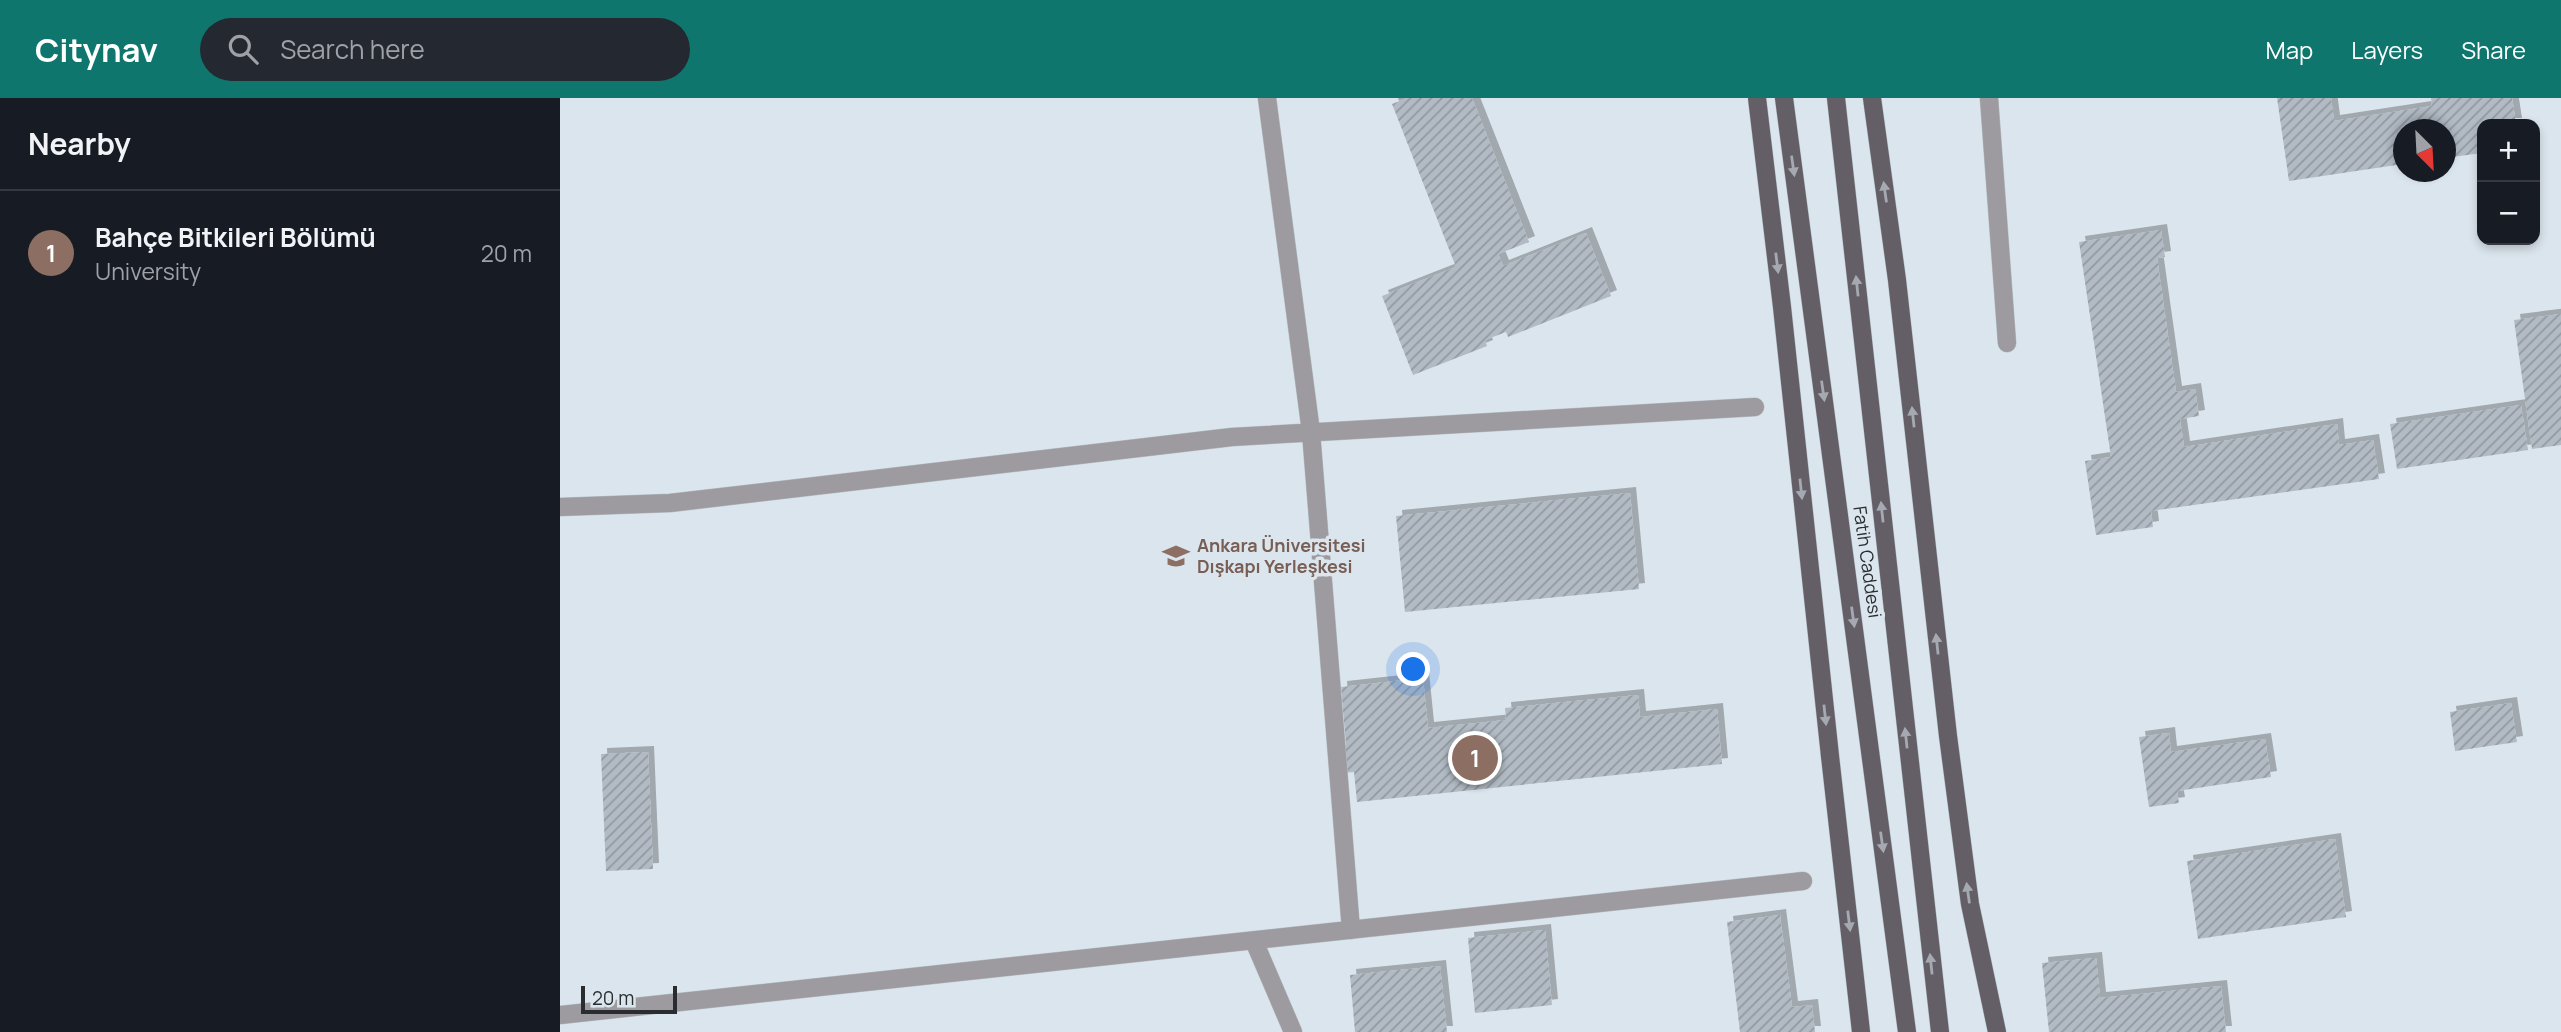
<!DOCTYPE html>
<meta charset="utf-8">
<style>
body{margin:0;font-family:Manrope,sans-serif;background:#242831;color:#f1f3f6}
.controls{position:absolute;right:21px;top:21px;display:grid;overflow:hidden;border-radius:14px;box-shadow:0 4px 10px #0003}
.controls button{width:63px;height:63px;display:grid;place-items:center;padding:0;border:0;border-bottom:2px solid #363941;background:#171b24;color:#f1f3f6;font:35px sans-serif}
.compass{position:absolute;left:1833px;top:21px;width:63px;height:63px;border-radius:50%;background:#171b24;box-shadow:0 4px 10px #0003;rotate:156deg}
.scale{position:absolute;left:21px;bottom:18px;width:96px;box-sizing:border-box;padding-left:7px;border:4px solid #292d30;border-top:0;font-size:19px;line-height:24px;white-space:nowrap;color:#292d30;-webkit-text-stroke:5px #dbe5ed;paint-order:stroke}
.you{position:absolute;left:854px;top:572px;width:24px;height:24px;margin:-18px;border:5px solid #fff;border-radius:50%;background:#1a73e8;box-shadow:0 0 0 10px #1a73e833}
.badge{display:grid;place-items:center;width:46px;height:46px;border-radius:50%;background:#0f766e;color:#fff;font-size:23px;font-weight:700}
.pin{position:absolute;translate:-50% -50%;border:4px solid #fff;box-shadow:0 2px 7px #0006}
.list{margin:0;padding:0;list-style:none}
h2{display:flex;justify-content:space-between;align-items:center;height:91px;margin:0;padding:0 28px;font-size:30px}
h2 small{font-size:23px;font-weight:400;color:#9ea1a6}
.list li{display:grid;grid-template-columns:46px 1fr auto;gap:21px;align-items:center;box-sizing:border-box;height:126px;padding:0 28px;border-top:2px solid #363941}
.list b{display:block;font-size:26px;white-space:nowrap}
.list p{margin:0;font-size:23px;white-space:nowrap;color:#9ea1a6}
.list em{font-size:23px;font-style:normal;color:#9ea1a6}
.icon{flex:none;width:38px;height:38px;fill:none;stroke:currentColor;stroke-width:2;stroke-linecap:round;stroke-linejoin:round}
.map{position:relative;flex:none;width:2001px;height:934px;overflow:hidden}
header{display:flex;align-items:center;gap:42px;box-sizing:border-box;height:98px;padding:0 35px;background:#0f766e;color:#fff}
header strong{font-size:33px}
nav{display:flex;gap:38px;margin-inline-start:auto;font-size:24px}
.search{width:490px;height:63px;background:#242831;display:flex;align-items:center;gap:18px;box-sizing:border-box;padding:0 24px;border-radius:38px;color:#9ea1a6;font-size:26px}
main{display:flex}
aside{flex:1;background:#171b24}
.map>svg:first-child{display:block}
.building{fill:url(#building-hatch);filter:url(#shadow)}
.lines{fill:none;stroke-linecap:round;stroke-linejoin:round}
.minor-casing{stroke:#b7c0c7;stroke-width:19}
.primary-casing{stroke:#b7c0c7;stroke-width:19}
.minor{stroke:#9d9b9f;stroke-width:18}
.primary{stroke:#645f67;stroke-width:18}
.primary-bridge-casing{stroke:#b7c0c7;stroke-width:19;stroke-linecap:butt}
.primary-bridge{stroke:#645f67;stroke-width:18}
.oneway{fill:#a5a9b1}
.labels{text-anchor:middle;stroke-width:7;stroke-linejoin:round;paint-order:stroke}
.education-label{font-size:18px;font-weight:bold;fill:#785e54;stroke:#dbe5ed;text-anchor:start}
.street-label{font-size:18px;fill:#292d30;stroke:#dbe5ed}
</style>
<header>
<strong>Citynav</strong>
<div class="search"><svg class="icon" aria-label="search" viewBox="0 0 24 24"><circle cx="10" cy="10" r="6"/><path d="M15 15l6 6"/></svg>Search here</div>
<nav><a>Map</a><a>Layers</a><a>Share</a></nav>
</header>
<main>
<aside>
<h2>Nearby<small></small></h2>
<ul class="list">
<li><span class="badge" style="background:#8d6e63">1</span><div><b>Bahçe Bitkileri Bölümü</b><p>University</p></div><em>20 m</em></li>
</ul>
</aside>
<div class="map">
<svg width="2001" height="934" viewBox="0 0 2001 934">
<defs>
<pattern id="building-hatch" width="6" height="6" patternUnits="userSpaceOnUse" patternTransform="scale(1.75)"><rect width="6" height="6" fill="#b2bbc4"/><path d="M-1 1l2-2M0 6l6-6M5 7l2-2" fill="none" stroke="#9198a0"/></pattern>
<filter id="shadow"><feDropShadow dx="6" dy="-6" stdDeviation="0" flood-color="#0004"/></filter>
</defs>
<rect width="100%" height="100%" fill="#dbe5ed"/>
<path class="building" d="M847,0H912L969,144L938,156L943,168L1026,135L1051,198L948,239L946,234L925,242L927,248L853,277L822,198L896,169L832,6Z
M1717,0H1771L1774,23L1872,8L1871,0H1952L1956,26H1922V55L1885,60V32H1843V66L1729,83Z
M1601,132L1605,159L1597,160L1616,294L1635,291L1639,318L1620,321L1624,349L1777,326L1779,347L1813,342L1819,381L1591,413L1593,429L1536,437L1525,363L1551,359L1519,144Z
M2001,216V347L1972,351L1954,222Z
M1961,307L1968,352L1837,371L1830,326Z
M1070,395L1079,491L845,514L836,418Z
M863,580L868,630L946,622L945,610L1078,597L1080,619L1157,611L1162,666L797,704L794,674L783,675L780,647H786L781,589Z
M1951,605L1957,644L1895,653L1890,614Z
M1609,635L1611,654L1705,641L1711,679L1617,693L1619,705L1589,709L1579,639Z
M88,654L93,771L46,773L41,656Z
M1775,741L1786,819L1638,841L1627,763Z
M1220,817L1232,909L1252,907L1255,934H1180L1167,824Z
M985,832L992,907L915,915L908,840Z
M1536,860L1540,900L1661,888L1666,934H1489L1482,865Z
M880,868L887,934H795L790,877Z"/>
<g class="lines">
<defs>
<path id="minor" d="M707,0L751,334L791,832
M1429,0L1447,245
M0,409L110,405L672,339L1195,309
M694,843L733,934
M0,917L1243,783"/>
<path id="primary" d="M1224,0L1347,934
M1276,0L1380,934
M1312,0L1337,182L1388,638L1410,806L1437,934
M1270,658L1301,934"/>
</defs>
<use href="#minor" class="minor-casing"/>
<use href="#primary" class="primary-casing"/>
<use href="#minor" class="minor"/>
<use href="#primary" class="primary"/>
<defs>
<path id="primary-bridge" d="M1197,0L1222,209L1270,658"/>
</defs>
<use href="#primary-bridge" class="primary-bridge-casing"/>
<use href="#primary-bridge" class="primary-bridge"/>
</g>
<defs><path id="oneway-solid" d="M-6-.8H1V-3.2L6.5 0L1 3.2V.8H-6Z" transform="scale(1.75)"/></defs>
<g class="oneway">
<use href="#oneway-solid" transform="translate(1233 68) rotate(82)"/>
<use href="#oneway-solid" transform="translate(1325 94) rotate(-98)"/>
<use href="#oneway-solid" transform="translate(1217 165) rotate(83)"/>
<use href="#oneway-solid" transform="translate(1297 188) rotate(-96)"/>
<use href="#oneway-solid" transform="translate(1263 293) rotate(82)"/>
<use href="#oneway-solid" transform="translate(1353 319) rotate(-96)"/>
<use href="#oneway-solid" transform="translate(1241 391) rotate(84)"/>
<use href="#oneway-solid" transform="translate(1322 414) rotate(-96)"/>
<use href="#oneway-solid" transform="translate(1293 519) rotate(82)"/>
<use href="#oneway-solid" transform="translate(1377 546) rotate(-96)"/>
<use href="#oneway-solid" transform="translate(1265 617) rotate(84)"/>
<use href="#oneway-solid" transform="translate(1346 640) rotate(-96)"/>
<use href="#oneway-solid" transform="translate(1322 744) rotate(82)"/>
<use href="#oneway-solid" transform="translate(1408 795) rotate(-98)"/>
<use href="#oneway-solid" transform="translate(1289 823) rotate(83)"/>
<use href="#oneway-solid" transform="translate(1371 866) rotate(-96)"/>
</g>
<defs>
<symbol id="university-bare" viewBox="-9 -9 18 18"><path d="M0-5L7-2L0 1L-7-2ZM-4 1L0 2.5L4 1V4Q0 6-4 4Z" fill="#8d6e63" stroke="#dbe5ed" stroke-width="2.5" paint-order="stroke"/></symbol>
</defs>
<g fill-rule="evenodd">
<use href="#university-bare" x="597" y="439" width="38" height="38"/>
</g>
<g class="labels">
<g class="education-label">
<text x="637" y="454">Ankara Üniversitesi<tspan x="637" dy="21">Dışkapı Yerleşkesi</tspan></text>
</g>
<g class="street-label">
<text transform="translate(1307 464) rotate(82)" y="6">Fatih Caddesi</text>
</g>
</g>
</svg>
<div class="controls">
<button>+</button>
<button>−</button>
</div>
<svg class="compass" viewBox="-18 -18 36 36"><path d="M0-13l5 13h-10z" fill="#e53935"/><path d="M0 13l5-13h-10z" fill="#9ea1a6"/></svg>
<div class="scale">20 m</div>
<div class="you"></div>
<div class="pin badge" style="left:915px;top:660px;background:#8d6e63">1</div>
</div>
</main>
